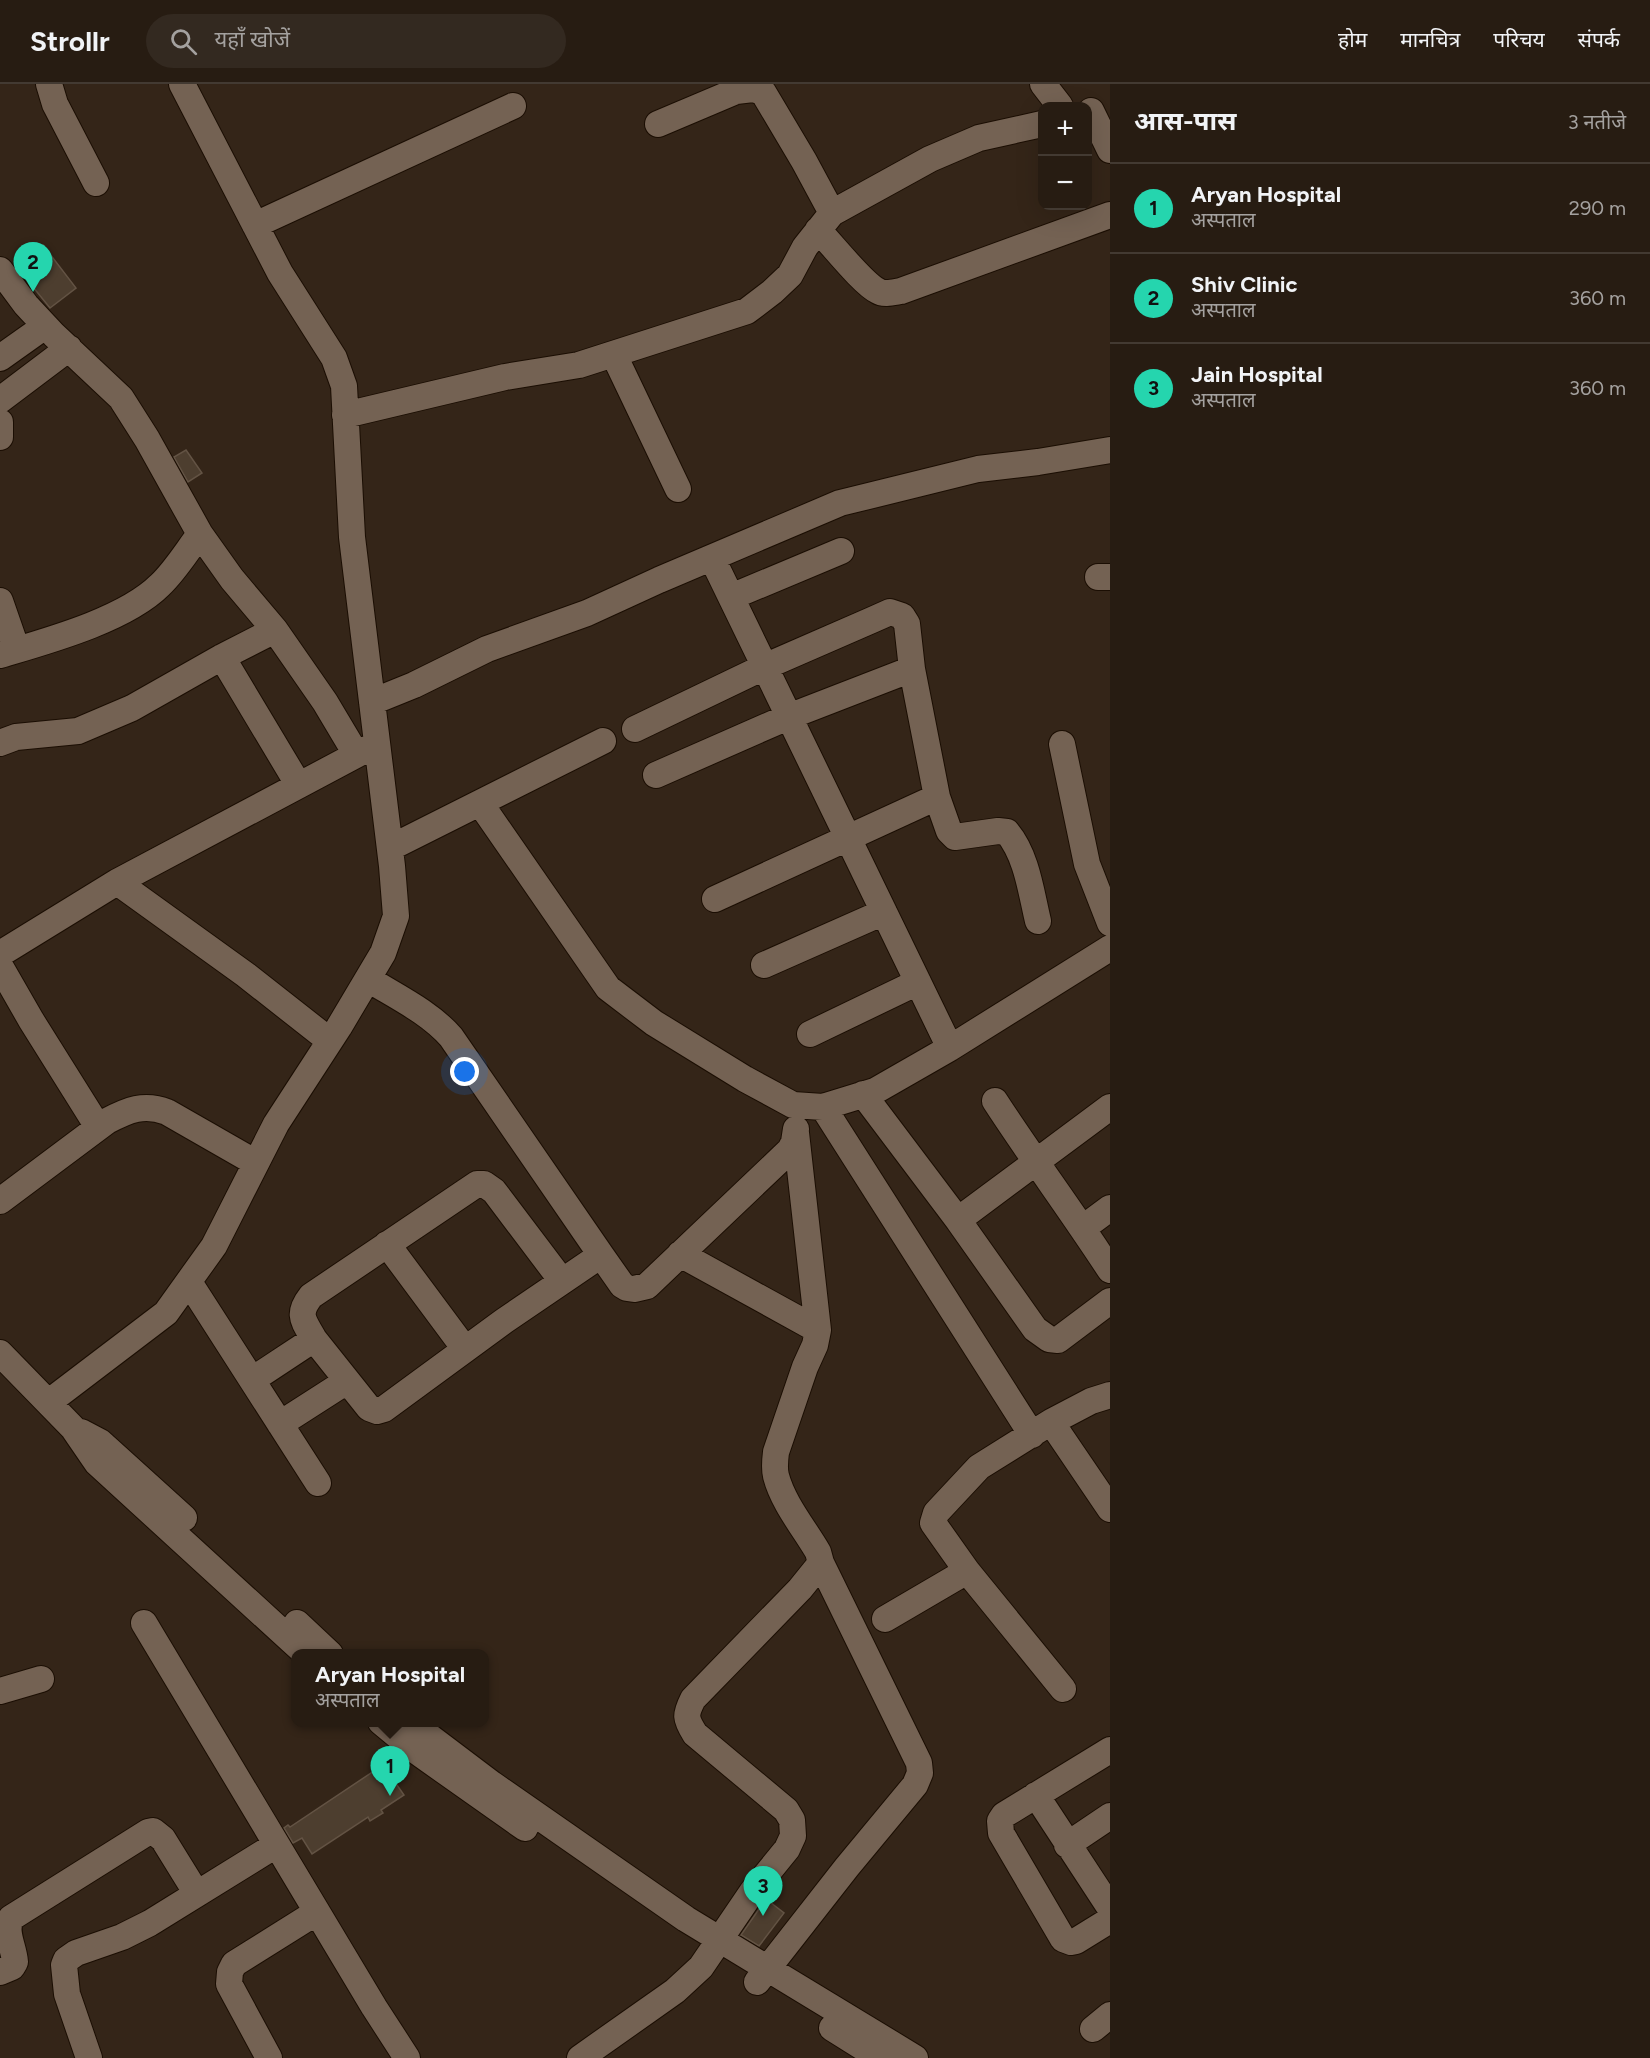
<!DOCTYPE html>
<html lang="hi">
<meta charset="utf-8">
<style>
body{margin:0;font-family:Figtree,"Noto Sans Devanagari",sans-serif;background:#332920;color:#f1f3f6}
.controls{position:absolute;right:18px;top:18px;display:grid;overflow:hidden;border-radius:12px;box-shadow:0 6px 24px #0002}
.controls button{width:54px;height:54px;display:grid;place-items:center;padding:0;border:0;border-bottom:2px solid #433a32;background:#271c12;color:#f1f3f6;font:30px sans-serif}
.you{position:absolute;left:465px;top:988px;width:21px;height:21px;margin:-15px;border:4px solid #fff;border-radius:50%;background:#1a73e8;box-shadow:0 0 0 9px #1a73e833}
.badge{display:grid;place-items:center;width:39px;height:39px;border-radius:50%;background:#25d5ae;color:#111;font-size:20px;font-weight:700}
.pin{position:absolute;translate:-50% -50px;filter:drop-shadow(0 2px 3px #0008)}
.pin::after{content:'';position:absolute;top:32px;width:21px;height:18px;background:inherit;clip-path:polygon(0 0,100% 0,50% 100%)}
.popup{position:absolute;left:291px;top:1565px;width:198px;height:78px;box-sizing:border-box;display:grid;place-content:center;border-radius:12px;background:#271c12;filter:drop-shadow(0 2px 4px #0005);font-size:20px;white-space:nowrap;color:#a4a19f}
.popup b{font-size:22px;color:#f1f3f6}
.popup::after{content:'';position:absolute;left:50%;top:100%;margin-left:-12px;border:12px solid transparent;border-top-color:#271c12}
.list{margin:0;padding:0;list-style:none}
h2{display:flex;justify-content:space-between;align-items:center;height:78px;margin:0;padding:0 24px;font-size:26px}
h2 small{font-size:20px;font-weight:400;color:#a4a19f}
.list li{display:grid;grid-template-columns:39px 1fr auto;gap:18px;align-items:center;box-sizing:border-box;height:90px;padding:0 24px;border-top:2px solid #433a32}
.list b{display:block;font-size:22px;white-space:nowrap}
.list p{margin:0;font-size:20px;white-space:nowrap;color:#a4a19f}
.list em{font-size:20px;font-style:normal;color:#a4a19f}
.icon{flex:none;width:33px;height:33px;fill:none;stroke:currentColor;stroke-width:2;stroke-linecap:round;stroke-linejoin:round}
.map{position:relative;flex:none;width:1110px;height:1974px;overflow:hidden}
header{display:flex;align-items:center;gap:36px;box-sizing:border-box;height:84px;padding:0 30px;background:#271c12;border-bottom:2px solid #433a32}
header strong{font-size:28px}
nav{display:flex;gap:33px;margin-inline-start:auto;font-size:21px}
.search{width:420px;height:54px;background:#332920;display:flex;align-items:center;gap:15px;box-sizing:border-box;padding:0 21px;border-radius:33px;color:#a4a19f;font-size:22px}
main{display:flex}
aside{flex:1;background:#271c12}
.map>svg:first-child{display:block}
.building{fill:#4d3e2f;stroke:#635344;stroke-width:1.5}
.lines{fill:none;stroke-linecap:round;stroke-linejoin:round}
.minor-casing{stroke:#1b0e03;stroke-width:28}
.minor{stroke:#746253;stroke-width:26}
</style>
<header>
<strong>Strollr</strong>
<div class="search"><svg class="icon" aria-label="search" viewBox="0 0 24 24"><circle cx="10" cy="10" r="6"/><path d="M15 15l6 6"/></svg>यहाँ खोजें</div>
<nav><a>होम</a><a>मानचित्र</a><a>परिचय</a><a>संपर्क</a></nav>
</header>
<main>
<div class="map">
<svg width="1110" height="1974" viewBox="0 0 1110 1974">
<rect width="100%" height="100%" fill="#342518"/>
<path class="building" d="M43,161L76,204L50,224L16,182Z
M186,366L202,389L188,398L174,373Z
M383,1681L404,1711L381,1726L383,1729L370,1737L368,1733L312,1770L302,1754L293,1759L284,1744L288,1741L290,1743Z
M766,1815L784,1829L759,1862L741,1851Z"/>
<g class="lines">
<defs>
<path id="minor" d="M49,0L55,20L96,99
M1043,0L1060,22
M1091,27L1110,66
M658,40L736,7L753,5L763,8L804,77L832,129
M255,141L513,22
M818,146C831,159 863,200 878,207C884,211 894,208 901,207L1110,131
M0,186L26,221L54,251L121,314L147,355L200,450L232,495L275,546L325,618L356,670
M614,271L678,405
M0,274L45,242
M0,316L69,264
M345,331L505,293L579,281L747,227L772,208L790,191L805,163L832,129L930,75L979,54L1042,40
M0,338V353
M712,474L950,964
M1098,493H1110
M731,513L841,467
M0,517L17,566
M0,571C47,557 125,536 160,501C175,487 187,467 200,450
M222,573L298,700
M372,618L414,601L487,565L587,529L659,496L840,419L978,385L1038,378L1110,366
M635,645L764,583L872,536L890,528L902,532L907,540L912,585L937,713L949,747L955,753L998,747L1007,748C1027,772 1031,808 1038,837
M0,659L16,653L78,647L132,624L222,573L275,546
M1062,660L1087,780L1110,839
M656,691L788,633L912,585
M480,719L608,904L654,939L745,995L793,1021L823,1023L875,1007L950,964L1110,864
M390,764L603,657
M117,798L246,891L330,957
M715,815L937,713
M0,870L117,798L371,663
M764,881L884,828
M0,882L31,936L98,1043
M368,895C397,913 429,928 451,953L601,1171L622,1201L627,1204L634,1205L647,1202L790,1066L794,1058L796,1045
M810,950L918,898
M863,1010L958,1136L1035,1245L1049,1255L1058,1256L1110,1217
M995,1017C1032,1074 1073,1129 1110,1186
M823,1023L1032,1351
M0,1117L107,1037C128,1026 144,1019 167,1028L256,1079
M958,1136L1110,1023
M1083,1144L1110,1124
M387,1160L465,1265
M680,1170L818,1246
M189,1198L318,1399
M314,1255C304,1237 296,1231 311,1212L477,1100H484L494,1107L562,1197
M0,1269L73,1344L97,1379L306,1570
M252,1296L314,1255L369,1324L377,1327L384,1325L504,1237L601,1171
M49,1318L166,1229L214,1162L276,1040L339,943L383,869L396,832L392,782L352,453L344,302L334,274L280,189L182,0
M1051,1338L1110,1425
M280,1340L347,1297
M81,1348L100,1358L184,1434
M885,1535L967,1487
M144,1539L374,1923L407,1974
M297,1539L330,1570
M1063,1605L967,1487L933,1439L936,1429L979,1383L1051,1338L1091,1317L1110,1311
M0,1607L41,1595
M381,1638L416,1667L525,1744
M410,1638L492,1700L686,1835L915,1974
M1110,1666L1004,1731L1000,1737L1001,1749L1063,1855L1071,1858L1076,1857L1110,1836
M1036,1711L1110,1824
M1067,1761L1110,1732
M0,1888L12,1883L15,1878C14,1863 4,1848 11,1834L148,1748L153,1747L163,1755L197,1810
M757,1898L847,1783L915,1701L920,1689L919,1679L821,1479
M832,1944L880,1974
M1093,1945L1110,1931
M89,1974L67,1910L64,1881L66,1876L76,1869L122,1853L150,1839L276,1761
M269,1974L229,1900L230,1888L234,1880L317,1828
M580,1974L675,1907L701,1883L752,1808L787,1765L793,1752L792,1736L786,1726L695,1650C685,1634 685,1631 693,1615L800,1505L821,1479L818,1468C804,1444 783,1419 776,1392C774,1384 775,1376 776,1368L805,1283L815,1261L818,1246L796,1049"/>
</defs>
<use href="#minor" class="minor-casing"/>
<use href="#minor" class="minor"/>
</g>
</svg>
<div class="controls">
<button>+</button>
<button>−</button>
</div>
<div class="you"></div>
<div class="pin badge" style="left:390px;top:1712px">1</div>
<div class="popup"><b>Aryan Hospital</b>अस्पताल</div>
<div class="pin badge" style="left:33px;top:208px">2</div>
<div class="pin badge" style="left:763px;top:1832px">3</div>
</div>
<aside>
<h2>आस-पास<small>3 नतीजे</small></h2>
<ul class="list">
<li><span class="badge">1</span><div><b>Aryan Hospital</b><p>अस्पताल</p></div><em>290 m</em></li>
<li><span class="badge">2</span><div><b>Shiv Clinic</b><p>अस्पताल</p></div><em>360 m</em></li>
<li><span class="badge">3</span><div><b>Jain Hospital</b><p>अस्पताल</p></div><em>360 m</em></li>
</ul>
</aside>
</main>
